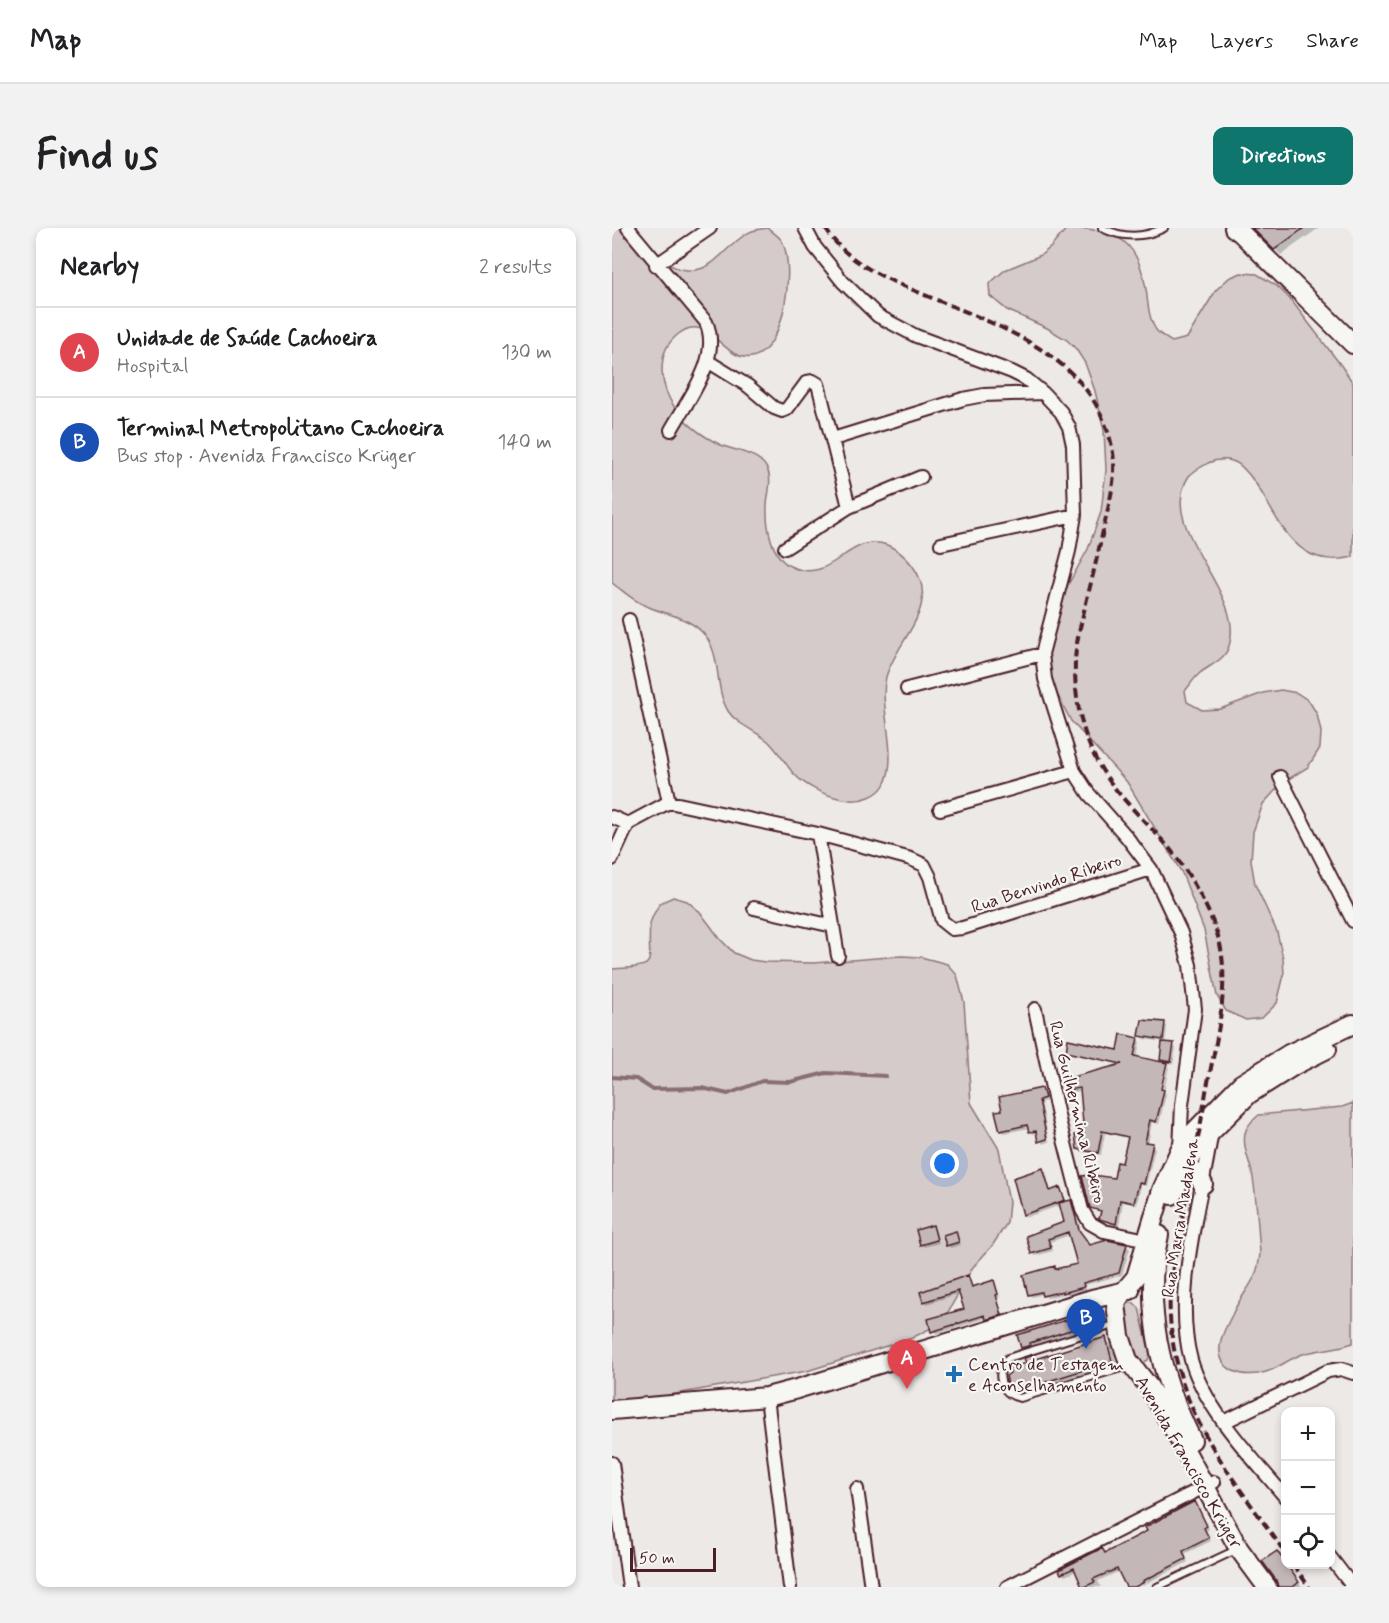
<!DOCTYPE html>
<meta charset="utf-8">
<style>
body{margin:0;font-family:Mynerve,sans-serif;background:#f2f2f2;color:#202124}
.controls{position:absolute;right:18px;bottom:18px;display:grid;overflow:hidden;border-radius:12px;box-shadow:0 3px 9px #0003}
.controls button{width:54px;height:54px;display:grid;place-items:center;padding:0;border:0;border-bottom:2px solid #e0e0e0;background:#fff;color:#202124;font:30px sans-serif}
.scale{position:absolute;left:18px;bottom:15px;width:86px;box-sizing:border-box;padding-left:6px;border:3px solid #4a1f2b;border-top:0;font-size:16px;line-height:21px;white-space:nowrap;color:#4a1f2b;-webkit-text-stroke:4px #f6f6f2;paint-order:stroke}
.you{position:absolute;left:333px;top:936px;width:21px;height:21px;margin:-15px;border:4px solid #fff;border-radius:50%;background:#1a73e8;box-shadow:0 0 0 9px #1a73e833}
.badge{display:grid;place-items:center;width:39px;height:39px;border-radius:50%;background:#0f766e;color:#fff;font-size:20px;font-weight:700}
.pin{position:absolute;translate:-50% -50px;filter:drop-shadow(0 2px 3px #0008)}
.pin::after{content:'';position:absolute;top:32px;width:21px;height:18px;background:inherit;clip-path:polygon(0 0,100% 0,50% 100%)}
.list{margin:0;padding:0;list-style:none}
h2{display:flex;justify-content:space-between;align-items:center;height:78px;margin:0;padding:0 24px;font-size:26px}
h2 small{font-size:20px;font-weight:400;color:#757577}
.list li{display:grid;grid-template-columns:39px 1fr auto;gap:18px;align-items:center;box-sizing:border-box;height:90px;padding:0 24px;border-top:2px solid #e0e0e0}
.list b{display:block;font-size:22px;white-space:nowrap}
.list p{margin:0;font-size:20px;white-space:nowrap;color:#757577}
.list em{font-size:20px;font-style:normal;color:#757577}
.icon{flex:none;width:33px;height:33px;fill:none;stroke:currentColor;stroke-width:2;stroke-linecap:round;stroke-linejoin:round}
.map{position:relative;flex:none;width:741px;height:1359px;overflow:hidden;border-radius:12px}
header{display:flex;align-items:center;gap:36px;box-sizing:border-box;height:84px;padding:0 30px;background:#fff;border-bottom:2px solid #e0e0e0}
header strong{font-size:28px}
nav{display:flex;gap:33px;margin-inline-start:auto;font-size:21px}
.intro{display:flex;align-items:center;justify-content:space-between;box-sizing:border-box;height:144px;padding:0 36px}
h1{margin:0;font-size:42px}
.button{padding:15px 27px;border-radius:12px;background:#0f766e;color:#fff;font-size:21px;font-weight:700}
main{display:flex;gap:36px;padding:0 36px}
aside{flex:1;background:#fff;border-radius:12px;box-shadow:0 3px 9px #0003}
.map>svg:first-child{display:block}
.green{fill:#d4cbca;stroke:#8f757a;stroke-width:1.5}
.shadow{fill:#0003}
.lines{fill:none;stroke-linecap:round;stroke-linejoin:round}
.stream{stroke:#886e73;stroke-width:4}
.building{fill:#c4b7b7;stroke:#4a1f2b;stroke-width:1.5}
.service-casing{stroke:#4a1f2b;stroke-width:10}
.minor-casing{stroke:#4a1f2b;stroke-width:16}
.secondary-casing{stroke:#4a1f2b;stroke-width:22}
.service{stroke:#f6f6f2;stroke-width:6}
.minor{stroke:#f6f6f2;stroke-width:12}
.secondary{stroke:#f6f6f2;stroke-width:18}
.rail{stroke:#4a1f2b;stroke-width:4;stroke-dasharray:9 4.5;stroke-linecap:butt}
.poi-dot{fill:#1f6fb2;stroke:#f6f6f2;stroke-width:2}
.labels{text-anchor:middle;stroke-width:4.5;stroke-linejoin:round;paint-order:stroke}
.street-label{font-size:18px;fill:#4a1f2b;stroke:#f6f6f2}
.poi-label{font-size:18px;fill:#4a1f2b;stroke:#f6f6f2;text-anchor:start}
</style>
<header>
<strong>Map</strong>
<nav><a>Map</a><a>Layers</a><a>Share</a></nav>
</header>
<div class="intro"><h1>Find us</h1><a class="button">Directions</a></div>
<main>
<aside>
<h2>Nearby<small>2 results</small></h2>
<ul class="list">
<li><span class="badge" style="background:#e0444e">A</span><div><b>Unidade de Saúde Cachoeira</b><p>Hospital</p></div><em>130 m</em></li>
<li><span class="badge" style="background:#1a4fb4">B</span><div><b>Terminal Metropolitano Cachoeira</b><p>Bus stop · Avenida Francisco Krüger</p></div><em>140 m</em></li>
</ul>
</aside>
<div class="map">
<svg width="741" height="1359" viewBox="0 0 741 1359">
<rect width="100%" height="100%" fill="#ece9e6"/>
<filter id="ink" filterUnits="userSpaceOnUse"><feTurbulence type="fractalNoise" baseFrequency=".0167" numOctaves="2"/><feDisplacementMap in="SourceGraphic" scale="12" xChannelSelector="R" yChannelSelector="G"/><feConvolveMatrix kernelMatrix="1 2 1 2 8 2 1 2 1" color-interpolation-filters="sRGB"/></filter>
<g filter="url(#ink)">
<path class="green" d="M0,0H14C35,20 65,56 97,37C105,32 112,24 119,18C133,6 136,2 156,0C160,4 167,8 170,13C183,37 174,123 140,129C110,135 96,78 63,109C52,119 50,130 50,144C51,157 56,170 63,180C74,196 92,209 109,217C123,223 146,225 154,239C161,250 156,264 155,277C154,298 159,330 180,339C221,357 237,303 275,317C285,321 293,328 300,337C331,378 285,411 274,449C266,480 288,528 272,557C266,568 250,573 238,572C218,570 195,560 181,545C173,535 166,523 157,514C145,503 125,497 116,483C101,458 111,425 90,404C75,388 51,386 32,377C20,372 10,362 0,355Z
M455,0C508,0 528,14 535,68C536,79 538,95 545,103C549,108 556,111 560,114L575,110L604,62L617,50L629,45L645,46L665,58L679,72L728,136L741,155V329C725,333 707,332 693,323C663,302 655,263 630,239C621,230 607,230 596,235C590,239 582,242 577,248C542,300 635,364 617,418C613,432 598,437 588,445C582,450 578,457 573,463L575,474L590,482L608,481L651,465L669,462L685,465L697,473L705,486L709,504L708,520L696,539L670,555L651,576L641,604L639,633L643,656L665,704L671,730L672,747L665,775L650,790L634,792L614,783L605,768L592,702L570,645L515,554L459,493L444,464L438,446L435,423L452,364L476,321L489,284L494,242L492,202L483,163L473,135L464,121L455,112L435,100L395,82L378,68L377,56L393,42L429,27L439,19Z
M61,669L75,673L88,684L109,712L122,725L139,732L153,734L202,735L289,728L309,729L335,736L345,747L352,774L359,875L387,921L397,974L395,995L380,1018L361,1039L336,1084L325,1097L300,1110L195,1143L0,1177V741C51,739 34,736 38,697C39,689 45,681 48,675Z
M741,875V1115C725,1121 707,1121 691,1126C678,1130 667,1140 654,1144C630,1151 602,1143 609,1112C611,1104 616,1095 620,1087C631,1062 646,1055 648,1025C646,1000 645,975 641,950C639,935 630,921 633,905C635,897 641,892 647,887L730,879Z
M516,1075H522L527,1080L538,1126L536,1132L531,1135L524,1131L510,1084L512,1077Z"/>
<path class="shadow" d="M641,0H707L669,27Z
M552,796L555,798L553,816L561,817L564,820L561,836L552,834L549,831L552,814L532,811L529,808Z
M525,811L528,814L525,830L546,868L549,869L556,838L557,839L552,864L554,866L547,896L540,894L536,916L543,920L534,958L529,957L525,977L511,974L507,998L492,993L489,990L490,984L482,981L511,937L517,910L493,905L489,927L470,923L467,920L474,908L470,862L460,865L457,862L455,852L511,837L458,826L455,823L507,824Z
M430,861L435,873L429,874L437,914L431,916L426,905L421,906L418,900L392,905L390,903L385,884L392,883Z
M431,942L434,944L439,964L448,961L455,974L458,973L461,976L470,1007L478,1018L495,1014L515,1018L518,1021L510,1047L473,1057L474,1062L456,1067L454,1065L435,1070L431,1066L420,1069L417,1066L442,1040L445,1043L467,1037L458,1007L438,1014L441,1023L423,1028L421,1025L415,1009L454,995L449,977L415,989L412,986Z
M320,999L323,1001L327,1015L312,1019L309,1016Z
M344,1005L349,1017L338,1020L336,1017Z
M355,1049L361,1061L382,1054L384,1057L388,1069L385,1070L392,1089L378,1094L375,1090L324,1106L318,1092L354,1082L348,1065L315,1076L312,1073Z
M474,1088L480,1094L483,1102L417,1126L411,1120L407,1108Z
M493,1111L500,1117L505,1139L503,1140L497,1117H494L501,1141L413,1169L398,1156L422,1129L425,1132Z
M583,1275L597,1301L594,1303L599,1313L572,1326L576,1334L533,1356L534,1357L516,1359L508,1343L486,1353L489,1359H472L465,1343L453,1348L450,1345L490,1322L494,1327L537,1304Z
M652,1334L674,1336L690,1359H668Z"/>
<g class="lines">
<path class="stream" d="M0,849L24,851L40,861L90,860L116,866L150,853L178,854L214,845L274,848"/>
</g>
<path class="building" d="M640,0H692L662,22Z
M530,792L553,794L551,812L527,808Z
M509,806L526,810L522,828L555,835L549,861L552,862L549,875L544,894L538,892L533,914L541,915L532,956L527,955L522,975L508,972L504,996L487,991L489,983L478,980L470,948L480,947L502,950L505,934L510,935L516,909L490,903L486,925L465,921L463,907H472L468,860L455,862L453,851L510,836L454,824L456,811L506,822Z
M550,814L562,815L559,834L548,832Z
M430,860L433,870L427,872L435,911L426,914L424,903L417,904L415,897L388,903L383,883L390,882L387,869Z
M431,940L438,963L448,959L453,972L411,987L401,950Z
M459,972L467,1002L478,1017L495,1012L515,1016L507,1045L471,1055L472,1059L451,1065V1063L430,1068L429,1064L416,1067L411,1047L443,1038V1041L465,1036L456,1004L436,1011L439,1020L419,1026L414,1008L452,994L447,975Z
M321,997L325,1012L308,1017L304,1002Z
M344,1003L347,1014L334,1018L331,1007Z
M356,1047L360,1059L382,1052L386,1066L384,1067L390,1087L374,1092L373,1087L319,1104L316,1091L352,1081L346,1063L311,1074L308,1064Z
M474,1086L477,1096L418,1115L419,1117L409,1120L405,1107Z
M494,1109L500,1133L405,1163L403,1157L398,1159L396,1157L394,1148L398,1145L397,1140L414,1135L412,1130L422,1127L423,1131Z
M583,1273L595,1298L592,1300L597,1310L571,1323L574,1331L531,1353L532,1354L523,1359H514L505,1341L481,1351L483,1354L472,1359H470L462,1340L449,1346L447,1342L490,1320L493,1325L535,1303L533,1299Z
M665,1323L687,1354L681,1359H666L664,1352L650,1333Z"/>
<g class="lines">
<defs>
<path id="service" d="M490,0C510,10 532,10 552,0
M505,1096L396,1130C382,1145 388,1166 408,1170L509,1140L514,1134
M545,1359L626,1321"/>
<path id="minor" d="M16,0L94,94C110,130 76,171 59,202
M193,0L203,19L231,54L266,88L304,108L400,144L414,151L431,165L449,184L457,199L461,217L463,287L457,323L430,426L433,451L462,543L477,566L514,608L539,641L569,705L578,737L583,781L570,877L568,921
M44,37L98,0
M97,134L136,158L162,180L170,183L175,181L195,154L201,153L206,156L237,279
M221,211L351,171L372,167L431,165
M329,316L463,287
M173,320L237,279L309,249
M17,392L57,574
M295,461L430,426
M668,549L741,693
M328,581L462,543
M0,589L16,596L57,574L206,606L299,631L312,637L318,649L330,693L340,701L351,700L539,641
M206,606L226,728
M0,631L16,596
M142,680L221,698
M423,781L446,888L470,982L478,995L492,1003L540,1013
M600,902C590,972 560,1063 579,1132C594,1183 640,1229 674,1270
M155,1169L178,1359
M612,1194L716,1143L729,1141L741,1145
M0,1235L17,1359
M245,1261L259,1359
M718,1329L741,1359
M395,1359L602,1254"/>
<path id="secondary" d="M622,0L629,5L741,116
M572,943L584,945L591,956
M560,967L586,917L637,866L683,837L715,821
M547,1007C531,1077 548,1149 580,1212
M0,1182L155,1169L185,1161L480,1071L518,1062
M655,1359L627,1321L561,1200L537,1159L516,1132L508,1108L504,1076L509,1067L524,1049L550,962L568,922L578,908L629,856L677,826L741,796"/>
</defs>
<use href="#service" class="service-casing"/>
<use href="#minor" class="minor-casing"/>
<use href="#secondary" class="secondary-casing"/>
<use href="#service" class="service"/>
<use href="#minor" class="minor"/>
<use href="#secondary" class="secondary"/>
<path class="rail" d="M213,0C233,32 267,48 301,62C368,91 461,118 491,191C498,207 503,226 502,244C501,262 496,281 492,298C486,326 479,355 472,383C467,403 462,424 463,444C464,481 473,518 494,548C510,572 532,592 551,613C574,638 600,683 608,716C618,762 603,818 594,864C588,903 580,941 572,980C567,1008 560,1036 558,1065C556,1099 563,1134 574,1165C594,1220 640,1277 674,1326
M681,1336L697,1359"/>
</g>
</g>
<path class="poi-dot" d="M339 1137h6v6h6v6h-6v6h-6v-6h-6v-6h6z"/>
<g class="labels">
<g class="street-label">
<text transform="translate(434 655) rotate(-18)" y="6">Rua Benvindo Ribeiro</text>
<text transform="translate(466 884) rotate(76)" y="6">Rua Guilhermina Ribeiro</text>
<text transform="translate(568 990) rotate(-81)" y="6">Rua Maria Madalena</text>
<text transform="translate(577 1234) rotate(60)" y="6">Avenida Francisco Krüger</text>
</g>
<g class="poi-label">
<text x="356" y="1142">Centro de Testagem<tspan x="356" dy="21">e Aconselhamento</tspan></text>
</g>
</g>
</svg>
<div class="controls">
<button>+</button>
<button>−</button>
<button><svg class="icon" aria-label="locate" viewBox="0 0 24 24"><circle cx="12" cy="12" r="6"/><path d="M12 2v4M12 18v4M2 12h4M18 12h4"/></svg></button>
</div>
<div class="scale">50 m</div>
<div class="you"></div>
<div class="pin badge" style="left:295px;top:1161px;background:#e0444e">A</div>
<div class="pin badge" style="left:474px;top:1121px;background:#1a4fb4">B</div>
</div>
</main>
